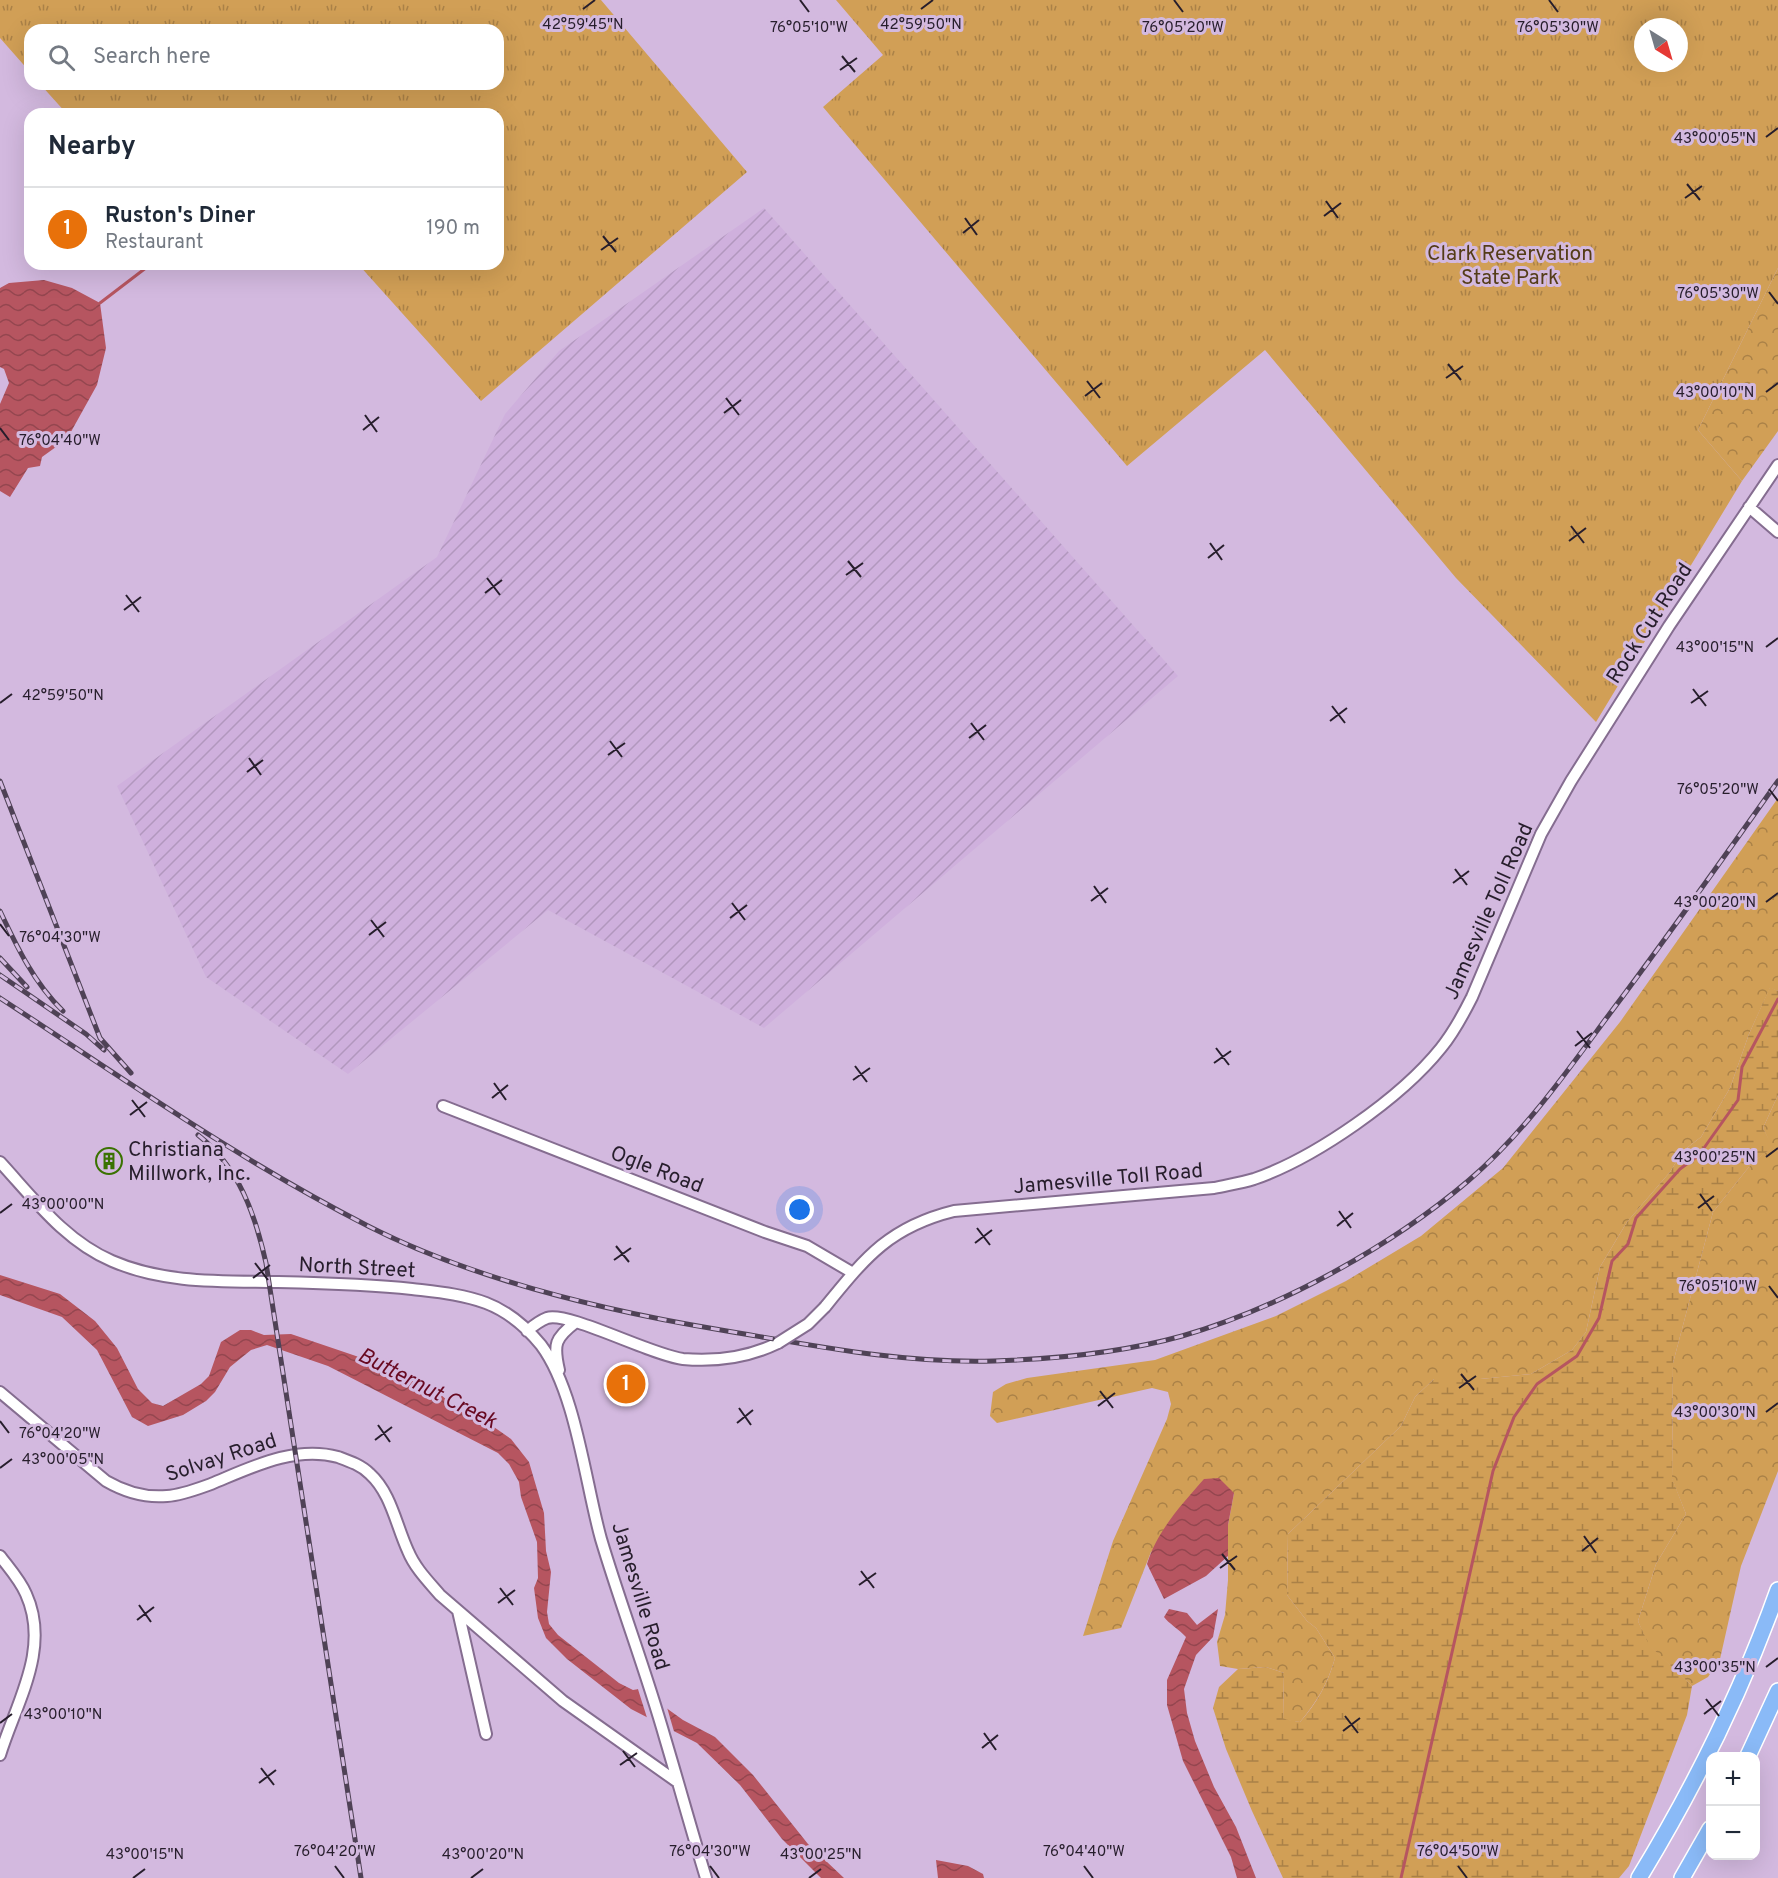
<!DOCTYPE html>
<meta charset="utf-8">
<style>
body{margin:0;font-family:Overpass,sans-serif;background:#f2f2f3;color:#1f2937}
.controls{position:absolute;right:18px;bottom:18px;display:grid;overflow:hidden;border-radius:12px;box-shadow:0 6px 24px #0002}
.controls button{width:54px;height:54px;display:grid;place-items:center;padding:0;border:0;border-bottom:2px solid #e0e1e3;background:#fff;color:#1f2937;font:30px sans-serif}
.compass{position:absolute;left:1634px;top:18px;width:54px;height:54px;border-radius:50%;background:#fff;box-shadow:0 6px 24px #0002;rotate:143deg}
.you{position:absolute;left:800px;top:1210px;width:21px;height:21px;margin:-15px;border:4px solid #fff;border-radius:50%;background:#1a73e8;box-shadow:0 0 0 9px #1a73e833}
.badge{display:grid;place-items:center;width:39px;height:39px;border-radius:50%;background:#ea580c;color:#fff;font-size:20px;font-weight:700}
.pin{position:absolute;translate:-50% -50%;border:3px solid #fff;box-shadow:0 2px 6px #0006}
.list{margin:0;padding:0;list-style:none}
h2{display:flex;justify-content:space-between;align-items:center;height:78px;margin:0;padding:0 24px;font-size:26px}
h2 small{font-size:20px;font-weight:400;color:#747a83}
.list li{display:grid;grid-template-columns:39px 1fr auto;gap:18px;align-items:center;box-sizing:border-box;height:84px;padding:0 24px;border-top:2px solid #e0e1e3}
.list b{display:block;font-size:22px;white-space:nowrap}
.list p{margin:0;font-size:20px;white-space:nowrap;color:#747a83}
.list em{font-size:20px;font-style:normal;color:#747a83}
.icon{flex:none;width:33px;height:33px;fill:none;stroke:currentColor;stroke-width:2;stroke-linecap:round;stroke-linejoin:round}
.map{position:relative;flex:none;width:1778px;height:1878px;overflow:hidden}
.search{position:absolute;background:#fff;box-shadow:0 6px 24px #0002;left:24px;top:24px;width:480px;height:66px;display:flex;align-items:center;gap:15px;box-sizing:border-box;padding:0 21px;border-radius:18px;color:#747a83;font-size:22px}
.panel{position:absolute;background:#fff;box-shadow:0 6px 24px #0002;left:24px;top:108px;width:480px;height:162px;border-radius:18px}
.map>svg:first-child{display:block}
.industrial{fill:url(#industrial-furrows)}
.forest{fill:url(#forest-crowns)}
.wetland{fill:url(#wetland-marsh)}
.park{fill:url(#park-tufts);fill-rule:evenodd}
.water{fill:url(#water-waves)}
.pier{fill:#d3b9df}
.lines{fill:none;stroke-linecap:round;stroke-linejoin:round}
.stream{stroke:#b65560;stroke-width:3}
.minor-casing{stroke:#856d90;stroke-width:14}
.highway-casing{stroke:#fff;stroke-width:18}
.minor{stroke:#fff;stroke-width:10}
.highway{stroke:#8abaf7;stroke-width:15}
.rail-casing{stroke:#4f4256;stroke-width:5}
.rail{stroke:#d3b9df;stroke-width:3;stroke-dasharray:9;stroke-linecap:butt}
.minor-bridge-casing{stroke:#856d90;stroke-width:14;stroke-linecap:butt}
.minor-bridge{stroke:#fff;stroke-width:10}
.ticks{fill:none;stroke:#271e2c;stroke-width:2}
.labels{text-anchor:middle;stroke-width:6;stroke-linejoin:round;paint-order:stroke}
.park-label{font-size:21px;fill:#543c17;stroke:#d3b9df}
.street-label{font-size:21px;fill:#271e2c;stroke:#d3b9df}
.poi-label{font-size:21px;fill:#271e2c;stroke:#d3b9df;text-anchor:start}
.water-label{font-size:22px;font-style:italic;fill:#680921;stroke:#d3b9df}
.ticks-label{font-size:15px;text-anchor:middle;fill:#271e2c;stroke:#d3b9df;stroke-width:6;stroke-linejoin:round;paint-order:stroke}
</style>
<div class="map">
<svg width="1778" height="1878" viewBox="0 0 1778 1878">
<defs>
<pattern id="industrial-furrows" width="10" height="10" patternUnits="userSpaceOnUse" patternTransform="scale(1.5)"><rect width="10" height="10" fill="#cfb0dd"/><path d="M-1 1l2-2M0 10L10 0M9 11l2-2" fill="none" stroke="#b297be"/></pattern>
<pattern id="forest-crowns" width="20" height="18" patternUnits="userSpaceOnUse" patternTransform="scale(1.5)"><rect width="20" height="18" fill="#d19f56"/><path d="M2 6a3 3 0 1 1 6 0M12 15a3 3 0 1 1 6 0" fill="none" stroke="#aa8147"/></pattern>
<pattern id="wetland-marsh" width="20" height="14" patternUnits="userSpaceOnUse" patternTransform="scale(1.5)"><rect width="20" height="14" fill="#d19f56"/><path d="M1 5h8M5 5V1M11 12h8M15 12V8" fill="none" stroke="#aa8147"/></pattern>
<pattern id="park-tufts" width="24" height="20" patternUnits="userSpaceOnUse" patternTransform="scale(1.5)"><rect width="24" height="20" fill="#d19f56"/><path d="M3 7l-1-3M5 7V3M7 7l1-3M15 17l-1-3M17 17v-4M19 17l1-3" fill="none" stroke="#aa8147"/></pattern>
<pattern id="water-waves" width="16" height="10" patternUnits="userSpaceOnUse" patternTransform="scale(1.5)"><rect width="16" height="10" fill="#b65560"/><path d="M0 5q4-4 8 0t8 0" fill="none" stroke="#94464f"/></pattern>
</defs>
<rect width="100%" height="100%" fill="#d3b9df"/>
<path class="industrial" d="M764,208L1178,676L764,1028L548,910L348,1074L206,977L117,786L437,557L505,414L559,351Z"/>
<path class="forest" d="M1778,268V431L1742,481L1698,430Z
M1778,798V991L1770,988L1749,1034L1730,1088L1701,1137L1683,1151L1670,1172L1627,1222L1600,1267L1586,1332L1572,1350L1531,1374L1480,1379H1434L1415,1397L1401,1426L1288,1534L1287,1595L1307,1621L1316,1628L1335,1658C1328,1683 1317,1702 1300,1722L1283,1720L1284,1673L1266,1667L1238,1669L1220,1666L1217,1642L1225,1615L1228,1580V1525L1234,1493L1151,1552L1121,1628L1083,1636L1113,1541L1167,1419L1171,1404L1168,1392L1152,1388L997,1423L990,1416L993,1392L1006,1384L1027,1378L1155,1360L1276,1316L1346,1281L1421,1236L1503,1168L1620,1022Z
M1778,1095V1471L1741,1566L1720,1659L1708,1677L1692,1686L1648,1645L1638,1621L1656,1564L1686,1514L1672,1479L1673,1363L1713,1212L1752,1163L1772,1147L1763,1128Z"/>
<path class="wetland" d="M1770,987L1778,991V1095L1763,1128L1773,1147L1752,1163L1713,1212L1673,1363L1672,1478L1686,1514L1656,1564L1638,1621L1649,1645L1692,1686L1687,1715L1629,1866L1619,1878H1283L1252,1811L1226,1749L1213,1708L1219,1687L1238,1669L1266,1667L1284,1673L1283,1719L1300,1722C1317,1703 1328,1683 1335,1658L1316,1628L1307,1621L1287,1595L1288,1534L1401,1426L1415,1397L1434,1379H1480L1531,1374L1572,1350L1586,1332L1600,1267L1627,1222L1670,1172L1683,1151L1701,1137L1730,1088L1749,1034Z"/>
<path class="park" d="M0,0H601L747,172L481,401L358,264H498V114H67L40,84H498V30H30V72L0,38Z
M836,0H1778V268L1698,430L1742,481L1596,722L1456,578L1265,350L1127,466L823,107L883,55ZM1643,27H1679V63H1643Z"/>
<path class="water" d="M44,280L72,288L100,303L106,348L97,385L67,439L42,457L40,466L28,468L10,497L0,491V404L9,383L4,369L0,367V288L9,283Z
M0,1275L60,1294L95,1321L117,1348L138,1389L152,1403L163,1406L201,1384L209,1376L221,1342L240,1330H251L264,1335L291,1334L412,1375L431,1386L457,1409L476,1421L491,1425L511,1439L529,1462L544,1513L546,1551L551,1572L547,1612L549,1624L558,1635L619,1683L633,1690L639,1689L644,1692L683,1720L715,1737L753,1775L808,1844L844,1878H821L782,1839L740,1785L697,1743L631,1709L567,1659L546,1638L538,1618L534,1588L538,1578L537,1542L521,1497L519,1482L509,1464L498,1453L328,1366L267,1345L251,1350L230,1367L215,1392L206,1401L183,1415L148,1426L132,1417L97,1350L62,1317L0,1295Z
M1219,1478L1234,1493L1228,1525V1556L1206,1576L1164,1599L1147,1564C1157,1531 1182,1504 1204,1479Z
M1169,1609L1187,1613L1197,1625L1218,1609L1213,1637L1196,1655L1184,1689L1187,1713L1195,1741L1214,1787L1236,1827L1256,1878H1237L1231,1857L1183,1761L1167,1705V1680L1186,1637C1180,1630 1168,1623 1164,1617Z
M936,1860L968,1866L983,1874L984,1878H938Z"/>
<path class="pier" d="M637,1686L646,1689L666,1704L675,1735L648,1721Z"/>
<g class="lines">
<path class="stream" d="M100,303L151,264
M1401,1878L1493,1471L1514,1417L1537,1384L1577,1356L1599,1318L1612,1261L1628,1244L1636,1218L1680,1169L1699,1155L1738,1100L1742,1067L1778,999"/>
<defs>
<path id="minor" d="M1749,507L1778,532
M443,1106L765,1232L807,1246L853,1273
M0,1162C34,1199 65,1241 112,1261C165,1284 222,1281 278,1282C323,1283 368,1284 412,1289C437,1292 462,1294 486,1303C507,1311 527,1328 541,1345C576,1392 585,1482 601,1539C621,1606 646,1671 665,1738C679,1785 692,1832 706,1878
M825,1307C865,1258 889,1227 954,1211L1214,1188C1227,1185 1241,1183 1254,1179C1315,1158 1401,1098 1441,1048C1454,1032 1463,1015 1472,997L1541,834L1571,781L1669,626L1778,465
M527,1331C533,1326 539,1321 547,1318C568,1311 651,1355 683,1359C717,1362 747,1358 778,1343
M559,1370C553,1344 555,1338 576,1322
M0,1392L106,1481C125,1492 145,1498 167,1496C182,1495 197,1489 211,1484C250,1468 294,1445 338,1457C349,1461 361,1465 370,1474C391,1493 396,1525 408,1551C415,1568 428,1581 440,1595L563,1701L676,1781
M0,1556C9,1568 20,1580 26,1594C51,1649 16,1703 0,1755
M458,1611L486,1734"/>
<path id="highway" d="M1748,1756L1778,1691
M1639,1878C1695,1786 1742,1691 1778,1590
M1682,1878L1710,1829"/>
</defs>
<use href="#minor" class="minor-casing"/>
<use href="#highway" class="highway-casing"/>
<use href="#minor" class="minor"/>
<use href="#highway" class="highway"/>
<defs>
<path id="rail" d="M0,781L100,1038L131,1073
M0,911C17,947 34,983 63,1011
M0,958L27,987
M0,975L86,1034L104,1050
M0,998C121,1077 239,1160 368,1226C472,1279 606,1311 721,1330C811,1345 903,1364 994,1361C1057,1359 1121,1353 1182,1336C1280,1308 1390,1247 1468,1181C1522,1135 1563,1077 1605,1020C1664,942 1721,861 1778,781
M198,1135C239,1167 255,1214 266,1263L361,1878"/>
</defs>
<use href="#rail" class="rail-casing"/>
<use href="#rail" class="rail"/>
<defs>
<path id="minor-bridge" d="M778,1343L808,1324L825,1307"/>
</defs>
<use href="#minor-bridge" class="minor-bridge-casing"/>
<use href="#minor-bridge" class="minor-bridge"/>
</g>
<path class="ticks" d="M800,0L809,12M1174,0L1183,12M1549,0L1558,12M583,9L595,0M921,9L933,0M842,56L855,72M840,70L857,58M1766,137L1778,128M1687,184L1700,200M1685,198L1702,186M1326,201L1338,218M1324,216L1341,203M965,218L977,235M963,233L979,220M603,236L616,252M601,250L618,238M1769,292L1778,304M1448,364L1461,380M1446,378L1463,366M1087,381L1100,398M1766,392L1778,383M1085,396L1102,383M726,398L739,415M724,413L741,400M365,415L377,432M0,428L9,440M363,430L379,417M1571,526L1584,543M1569,541L1586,528M1210,543L1222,560M1208,558L1224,545M848,561L861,577M846,575L863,563M487,578L500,595M485,593L502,580M126,595L139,612M124,610L141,597M1766,647L1778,638M1693,689L1706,706M0,703L12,694M1691,703L1708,691M1332,706L1345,723M1330,721L1347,708M971,723L984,740M969,738L986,725M610,741L622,757M608,755L625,743M249,758L261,775M247,772L263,760M1769,789L1778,801M1455,869L1467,885M1453,883L1469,871M1094,886L1106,903M1091,901L1108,888M1766,902L1778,893M732,903L745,920M730,918L747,905M371,920L384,937M0,924L9,936M369,935L386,922M1577,1031L1590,1048M1575,1046L1592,1033M1216,1048L1229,1065M1214,1063L1231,1051M855,1066L867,1082M853,1080L870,1068M494,1083L506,1100M492,1098L508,1085M132,1100L145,1117M130,1115L147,1102M1766,1157L1778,1148M1700,1194L1712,1211M1698,1208L1714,1196M1339,1211L1351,1228M0,1213L12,1204M1337,1226L1353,1213M977,1228L990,1245M975,1243L992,1230M616,1246L629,1262M614,1260L631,1248M255,1263L268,1280M253,1278L270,1265M1769,1286L1778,1298M1461,1374L1474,1390M1459,1388L1476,1376M1100,1391L1113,1408M1098,1406L1115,1393M739,1408L751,1425M1766,1412L1778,1403M0,1421L9,1433M737,1423L753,1410M378,1425L390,1442M375,1440L392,1427M0,1468L12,1459M1584,1536L1596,1553M1582,1551L1598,1538M1222,1554L1235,1570M1220,1568L1237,1556M861,1571L874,1588M859,1585L876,1573M500,1588L513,1605M498,1603L515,1590M139,1605L151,1622M137,1620L154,1607M1766,1667L1778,1658M1706,1699L1719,1716M1704,1714L1721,1701M1345,1716L1358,1733M0,1723L12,1714M1343,1731L1360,1718M984,1733L996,1750M982,1748L998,1735M623,1751L635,1767M620,1765L637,1753M261,1768L274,1785M259,1783L276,1770M335,1866L344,1878M710,1866L719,1878M1084,1866L1093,1878M1458,1866L1467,1878M133,1878L145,1869M471,1878L483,1869M809,1878L821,1869"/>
<defs>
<symbol id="building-ring" viewBox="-11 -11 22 22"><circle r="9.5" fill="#d3b9df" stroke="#3a7200" stroke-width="1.5"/><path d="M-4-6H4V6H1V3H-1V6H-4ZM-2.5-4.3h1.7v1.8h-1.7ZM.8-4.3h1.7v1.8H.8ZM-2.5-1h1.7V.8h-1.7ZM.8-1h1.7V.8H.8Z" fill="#3a7200"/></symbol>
</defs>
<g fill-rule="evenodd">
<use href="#building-ring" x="94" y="1146" width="30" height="30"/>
</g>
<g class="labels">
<g class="park-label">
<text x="1510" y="260">Clark Reservation<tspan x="1510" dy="24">State Park</tspan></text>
</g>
<g class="street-label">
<text transform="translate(1649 623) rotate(-57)" y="7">Rock Cut Road</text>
<text transform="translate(1488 911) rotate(-66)" y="7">Jamesville Toll Road</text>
<text transform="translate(657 1169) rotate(21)" y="7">Ogle Road</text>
<text transform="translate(1108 1178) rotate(-5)" y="7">Jamesville Toll Road</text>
<text transform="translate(357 1267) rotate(3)" y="7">North Street</text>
<text transform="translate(221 1457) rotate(-18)" y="7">Solvay Road</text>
<text transform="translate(641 1596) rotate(73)" y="7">Jamesville Road</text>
</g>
<g class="poi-label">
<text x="128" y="1156">Christiana<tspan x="128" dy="24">Millwork, Inc.</tspan></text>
</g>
<g class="water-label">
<text transform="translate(428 1387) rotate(27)" y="8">Butternut Creek</text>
</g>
</g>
<g class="ticks-label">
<text x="583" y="29">42°59'45"N</text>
<text x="921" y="29">42°59'50"N</text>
<text x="809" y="32">76°05'10"W</text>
<text x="1183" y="32">76°05'20"W</text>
<text x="1558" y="32">76°05'30"W</text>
<text x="1715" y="143">43°00'05"N</text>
<text x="1718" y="298">76°05'30"W</text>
<text x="1715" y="397">43°00'10"N</text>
<text x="60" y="445">76°04'40"W</text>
<text x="1715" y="652">43°00'15"N</text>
<text x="63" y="700">42°59'50"N</text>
<text x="1718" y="794">76°05'20"W</text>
<text x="1715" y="907">43°00'20"N</text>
<text x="60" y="942">76°04'30"W</text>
<text x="1715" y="1162">43°00'25"N</text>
<text x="63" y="1209">43°00'00"N</text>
<text x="1718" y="1291">76°05'10"W</text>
<text x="1715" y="1417">43°00'30"N</text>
<text x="60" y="1438">76°04'20"W</text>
<text x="63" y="1464">43°00'05"N</text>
<text x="1715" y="1672">43°00'35"N</text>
<text x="63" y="1719">43°00'10"N</text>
<text x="335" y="1856">76°04'20"W</text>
<text x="710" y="1856">76°04'30"W</text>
<text x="1084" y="1856">76°04'40"W</text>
<text x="1458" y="1856">76°04'50"W</text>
<text x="145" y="1859">43°00'15"N</text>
<text x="483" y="1859">43°00'20"N</text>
<text x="821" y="1859">43°00'25"N</text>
</g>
</svg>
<div class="controls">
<button>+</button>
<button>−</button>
</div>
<svg class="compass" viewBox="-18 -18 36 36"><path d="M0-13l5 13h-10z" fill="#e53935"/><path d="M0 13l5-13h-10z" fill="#747a83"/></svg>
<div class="you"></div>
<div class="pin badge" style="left:626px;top:1384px;background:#e8710a">1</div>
<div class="search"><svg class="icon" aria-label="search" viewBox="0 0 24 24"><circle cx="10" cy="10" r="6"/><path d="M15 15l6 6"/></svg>Search here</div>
<section class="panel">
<h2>Nearby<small></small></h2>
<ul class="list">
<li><span class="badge" style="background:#e8710a">1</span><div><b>Ruston's Diner</b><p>Restaurant</p></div><em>190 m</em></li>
</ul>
</section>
</div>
